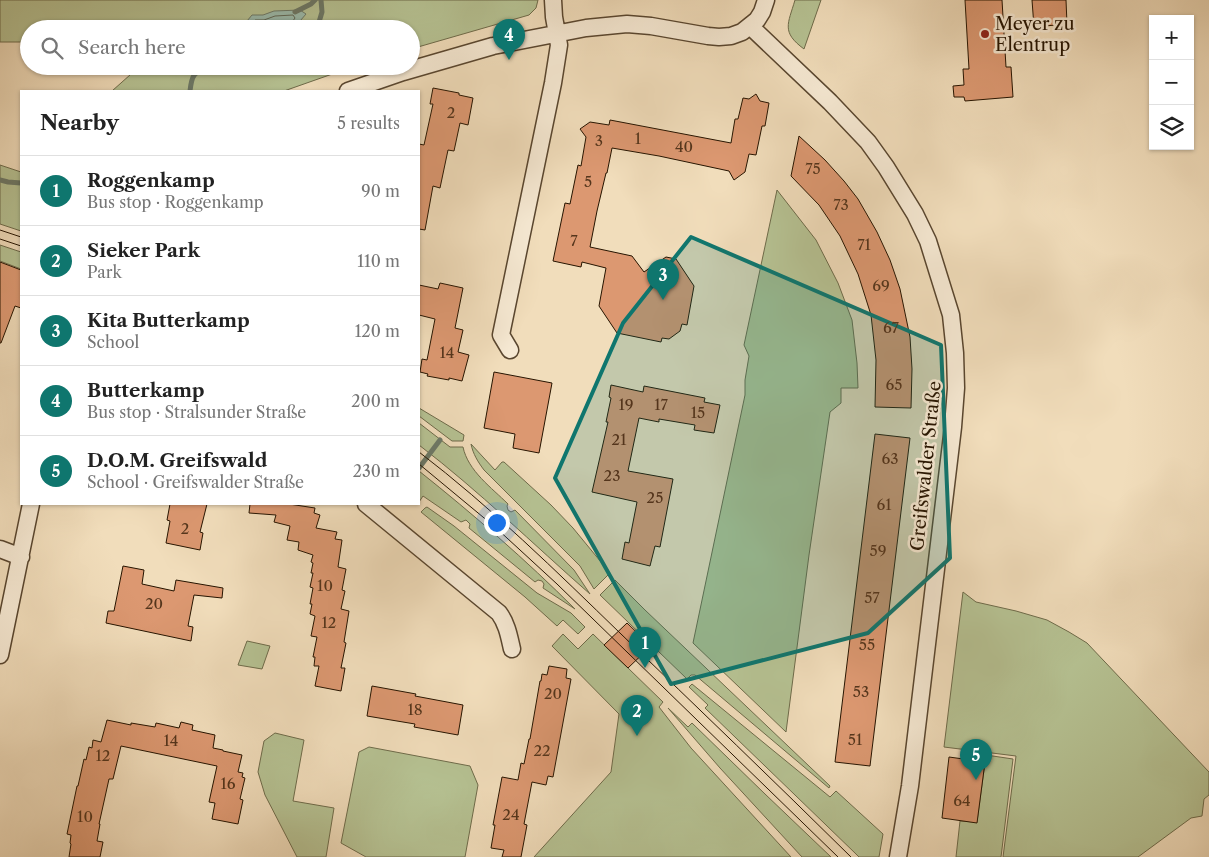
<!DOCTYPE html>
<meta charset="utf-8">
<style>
body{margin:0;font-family:"Libre Caslon Text",serif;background:#f2f2f2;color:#222}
.controls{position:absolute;right:15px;top:15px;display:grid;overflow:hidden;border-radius:0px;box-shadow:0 1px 4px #0004}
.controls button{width:45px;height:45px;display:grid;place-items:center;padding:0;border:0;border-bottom:1px solid #e0e0e0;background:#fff;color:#222;font:25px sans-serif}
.you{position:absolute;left:496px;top:522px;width:18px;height:18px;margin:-12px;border:4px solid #fff;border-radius:50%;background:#1a73e8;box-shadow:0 0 0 8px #1a73e833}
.badge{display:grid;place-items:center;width:32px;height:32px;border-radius:50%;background:#0f766e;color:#fff;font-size:16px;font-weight:700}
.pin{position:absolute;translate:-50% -41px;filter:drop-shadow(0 1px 2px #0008)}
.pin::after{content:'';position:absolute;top:26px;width:18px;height:15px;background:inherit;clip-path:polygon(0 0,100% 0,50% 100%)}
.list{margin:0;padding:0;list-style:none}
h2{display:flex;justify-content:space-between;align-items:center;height:65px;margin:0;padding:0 20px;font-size:21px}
h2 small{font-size:16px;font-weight:400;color:#767676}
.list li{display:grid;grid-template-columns:32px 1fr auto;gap:15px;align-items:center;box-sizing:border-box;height:70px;padding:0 20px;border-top:1px solid #e0e0e0}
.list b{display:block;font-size:19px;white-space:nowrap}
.list p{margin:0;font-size:16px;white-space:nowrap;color:#767676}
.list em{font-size:16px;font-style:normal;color:#767676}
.icon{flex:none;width:28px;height:28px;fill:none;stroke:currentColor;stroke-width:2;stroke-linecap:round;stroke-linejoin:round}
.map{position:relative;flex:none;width:1209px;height:857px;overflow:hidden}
.search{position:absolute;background:#fff;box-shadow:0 1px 4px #0004;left:20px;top:20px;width:400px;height:55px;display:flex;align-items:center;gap:12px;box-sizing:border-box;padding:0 18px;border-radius:28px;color:#767676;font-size:19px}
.panel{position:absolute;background:#fff;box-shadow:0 1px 4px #0004;left:20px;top:90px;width:400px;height:415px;border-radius:0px}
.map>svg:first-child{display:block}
.green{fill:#b6c293;stroke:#6e6b4a}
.water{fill:#9bbcae;stroke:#6c7968}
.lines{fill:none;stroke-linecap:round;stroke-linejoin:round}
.shore{stroke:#606857;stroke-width:1}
.stream{stroke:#6c7968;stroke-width:5}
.building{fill:#dc9871;stroke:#261400}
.street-casing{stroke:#59462f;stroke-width:19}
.street{stroke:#f6e9d3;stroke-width:16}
.tram{stroke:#261400;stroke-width:1}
.marked{fill:#0f766e;fill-opacity:0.2;stroke:#0f766e;stroke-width:4;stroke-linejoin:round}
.poi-dot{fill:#8f2418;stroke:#f6e9d3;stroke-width:2}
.labels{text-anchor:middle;stroke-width:5;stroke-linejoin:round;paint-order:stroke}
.number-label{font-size:15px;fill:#54351c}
.poi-label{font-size:18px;fill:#261400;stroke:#f6e9d3;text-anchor:start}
.street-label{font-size:18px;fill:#261400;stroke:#f6e9d3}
</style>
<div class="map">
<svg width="1209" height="857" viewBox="0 0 1209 857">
<rect width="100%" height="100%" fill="#f1ddbb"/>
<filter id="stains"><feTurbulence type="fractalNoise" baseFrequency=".004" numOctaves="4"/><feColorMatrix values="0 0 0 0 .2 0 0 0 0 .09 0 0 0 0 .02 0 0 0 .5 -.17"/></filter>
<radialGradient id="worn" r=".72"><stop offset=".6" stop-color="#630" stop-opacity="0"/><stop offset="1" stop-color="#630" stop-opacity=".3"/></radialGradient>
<path class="green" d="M0,0H538L536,8L529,15L411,49V29H29V42H0Z
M795,0H821L804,49C781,32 788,24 795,0Z
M140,66H355L284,91H112Z
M0,165L21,172V231L0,224Z
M777,190L816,240L838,283L852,320L857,363L858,388H841V403L830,412L809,555L786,732L693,643L745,395V380L749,356L744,345Z
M0,245L21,252V269L0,261Z
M419,408L464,435L463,441H452L419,416Z
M419,423L450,447H463C468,471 492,488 508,504L507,506L508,510L511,512L515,510L574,570L590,594C533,544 479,491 419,445Z
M471,444L495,470L502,462H504L551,505L573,528L610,573L594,589L580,566L484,470C478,462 473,454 471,444Z
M419,471C473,514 526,560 575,609L543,588L544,584L542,581L538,580L535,582L469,528L470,524L466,520L461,522L423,496L419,502Z
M427,507L454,526L537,593L571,613L585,627L578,634L563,620L557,626L525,597L421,512L425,508Z
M615,580L645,610L830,786L829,788L695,675H691L687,679L600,595Z
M963,592L976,602L1016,611L1047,620L1069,632L1087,643L1209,772V795L1204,799L1202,816L1191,818L1138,857H1003L1016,756L944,747Z
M563,634L578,649L593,634L663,702L659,707L691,748L791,857H534L611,772L619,714L552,646Z
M247,641L270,646L262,669L238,665Z
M692,684L830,797L836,791L883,834L879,857H859L856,854L705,708L708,705L689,687Z
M668,708L688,727L692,723L765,794L831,857H802L720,768Z
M275,733L304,740L293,801L334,808L326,857H297L265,795L258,772L264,741Z
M369,747L470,766L478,785L465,857H366L341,843L359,752Z
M986,755L1013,759L1001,857H956L960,821L977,822Z"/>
<path class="water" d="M300,10L306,14L295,27L290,29H248L247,21L252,15H263L274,11Z"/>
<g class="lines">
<path class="shore" d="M253,29V23L255,20H264L275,16L293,15L295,18L290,25V29"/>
<path class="stream" d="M295,12L311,4L315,0
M317,29L322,12L321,0
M190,91C192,73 194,73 210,66
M0,180L8,182L21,183
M419,468L440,440"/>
</g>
<path class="building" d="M965,0H1002L1006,67H1011L1013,97L965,101L964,97H954L953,86L964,85L963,69H969Z
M1032,0H1066L1067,24L1034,27Z
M433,88L459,93V95L473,98L468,125L460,123L454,151L448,150L440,188L433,186L425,230L419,229V144L424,145L433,104H430Z
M756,94L760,101L769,103L765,126H762L756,155L749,154L745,172L734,180L729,171L659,156L612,148L607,173H606L597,211L590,247L632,256L644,272L666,257L676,259L694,286L687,325L682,324L680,331L669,339L662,338L661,342L617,333L599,306L606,268L582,262L581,267L553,261L565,203L570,204L578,165L581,166L586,137L580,129L590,122L609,125L610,120L731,143L735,119H738L743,98L749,99Z
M799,136L825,160L844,181L858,199L877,232L890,260L900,289L910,337L912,369L911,408L875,407L876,360L871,315L858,274L840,236L819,205L791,176Z
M0,262L21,270V308L15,306L1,343H0Z
M440,283L463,288L455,328L463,330L458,352L469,355L462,381L449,378V380L427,376L428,374L420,372L422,359L427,360L435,319L419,315V285L438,289Z
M494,372L552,383L539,453L513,448L515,434L484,428Z
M611,385L643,392L644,386L705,398L704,402L720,405L714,433L694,430L695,425L659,419V422L639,418L628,471L673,479L660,547L655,546L650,566L622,559L625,542L629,543L637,502L592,492L608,422H606L611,398L609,397Z
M875,434L910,438L870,766L835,762Z
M170,504H207L200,532L203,533L200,550L166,543L170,521L167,520Z
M250,504H289L315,508L314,513L320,515L316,528L337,532L335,539L342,540L338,567L346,569L342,590L345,591L341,609L349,611L344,642L346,643L341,668H345L341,691L315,686L319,666H314L315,657H313L317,637L311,636L315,616L310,614L312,604H310L313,588L310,587L313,573H311L313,563L311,562L313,555L298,550L299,542L287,540L290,526L274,522L276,515L249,513Z
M123,566L144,570L142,584L174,591L176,580L223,588L222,598L194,595L188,626L193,627L191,641L106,623L108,611H114Z
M627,623L651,646L628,668L604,645Z
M549,666L567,669L566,678L571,679L553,777L548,776L546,785L532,782L524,824L527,825L521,857H502L504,850L491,848L495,825H493L502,777L518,780L521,763L524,764L529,739H530L540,681H541L542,674L547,675Z
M372,686L416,694L415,696L463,705L458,735L414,727L415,724L367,716Z
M107,720L131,725V723L155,727L156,723L179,728L181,722L193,725L192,730L215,735L213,748L223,750V751L242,755L238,772L243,773L242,777L245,778L240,799L243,800L238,824L212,819L215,803L209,802L217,766L121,746L113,779H109L99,824H100L97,841L103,842L100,857H69L71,844L70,843L71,835L67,834L77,786H78L84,759L86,760L89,747L92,748L93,740L101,742Z
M949,757L985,762L977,823L942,818Z"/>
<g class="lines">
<defs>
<path id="street" d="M750,26L830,102L868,142L886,167L915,214L928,241L951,315L955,353L956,388L953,427L910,786L898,857
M348,91L403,72L493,46L586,28L627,24L651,26L708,36L719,37L731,36L742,32L757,20L762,12L766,0
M510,350L501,335L553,83L559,45L554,17L553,0
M366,504L499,613C507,624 509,636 512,649
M0,549L21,557
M0,655L31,504"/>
</defs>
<use href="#street" class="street-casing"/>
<use href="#street" class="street"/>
<path class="tram" d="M0,230L21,237
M0,239L21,246
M419,452C491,507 556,571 621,634C698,708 775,782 851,857
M419,464L495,527L557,584L838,857"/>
</g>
<path class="marked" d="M691,237L941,345L950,558L868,633L671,684L555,478L623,323Z"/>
<circle class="poi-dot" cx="985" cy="34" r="5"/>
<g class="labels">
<g class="number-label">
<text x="451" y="118">2</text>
<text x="638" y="144">1</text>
<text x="599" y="146">3</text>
<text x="684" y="152">40</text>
<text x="813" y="174">75</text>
<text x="588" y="187">5</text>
<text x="841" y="210">73</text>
<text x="574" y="246">7</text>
<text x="864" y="250">71</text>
<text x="881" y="291">69</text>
<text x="891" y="333">67</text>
<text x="447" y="358">14</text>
<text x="894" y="390">65</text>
<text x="626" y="410">19</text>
<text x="661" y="410">17</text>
<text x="698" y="418">15</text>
<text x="619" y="445">21</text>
<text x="890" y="464">63</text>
<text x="612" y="481">23</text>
<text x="655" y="503">25</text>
<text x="884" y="510">61</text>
<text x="185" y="534">2</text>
<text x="878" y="556">59</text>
<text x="325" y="591">10</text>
<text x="872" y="603">57</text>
<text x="154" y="609">20</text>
<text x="329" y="628">12</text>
<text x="867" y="650">55</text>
<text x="861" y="697">53</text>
<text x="553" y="699">20</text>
<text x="415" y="715">18</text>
<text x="855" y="745">51</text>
<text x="171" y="746">14</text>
<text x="542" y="756">22</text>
<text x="103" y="761">12</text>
<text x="228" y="789">16</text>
<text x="962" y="806">64</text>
<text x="511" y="820">24</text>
<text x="85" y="822">10</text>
</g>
<g class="poi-label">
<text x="995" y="30">Meyer zu<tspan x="995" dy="21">Elentrup</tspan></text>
</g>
<g class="street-label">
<text transform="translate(926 466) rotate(-84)" y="6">Greifswalder Straße</text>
</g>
</g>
<rect width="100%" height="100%" filter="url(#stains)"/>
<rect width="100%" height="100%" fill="url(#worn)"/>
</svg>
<div class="controls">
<button>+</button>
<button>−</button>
<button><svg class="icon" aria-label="layers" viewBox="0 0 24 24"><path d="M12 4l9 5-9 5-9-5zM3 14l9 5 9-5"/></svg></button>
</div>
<div class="you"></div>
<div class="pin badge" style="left:645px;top:668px">1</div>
<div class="pin badge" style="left:637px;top:736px">2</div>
<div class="pin badge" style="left:663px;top:300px">3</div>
<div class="pin badge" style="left:509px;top:60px">4</div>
<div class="pin badge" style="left:976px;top:780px">5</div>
<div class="search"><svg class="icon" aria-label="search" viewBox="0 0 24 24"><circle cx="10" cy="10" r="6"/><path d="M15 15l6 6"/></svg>Search here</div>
<section class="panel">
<h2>Nearby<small>5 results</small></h2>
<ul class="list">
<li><span class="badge">1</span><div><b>Roggenkamp</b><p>Bus stop · Roggenkamp</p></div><em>90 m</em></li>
<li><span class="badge">2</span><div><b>Sieker Park</b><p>Park</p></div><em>110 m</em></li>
<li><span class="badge">3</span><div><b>Kita Butterkamp</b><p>School</p></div><em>120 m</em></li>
<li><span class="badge">4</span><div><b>Butterkamp</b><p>Bus stop · Stralsunder Straße</p></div><em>200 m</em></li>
<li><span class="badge">5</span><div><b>D.O.M. Greifswald</b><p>School · Greifswalder Straße</p></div><em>230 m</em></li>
</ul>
</section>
</div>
